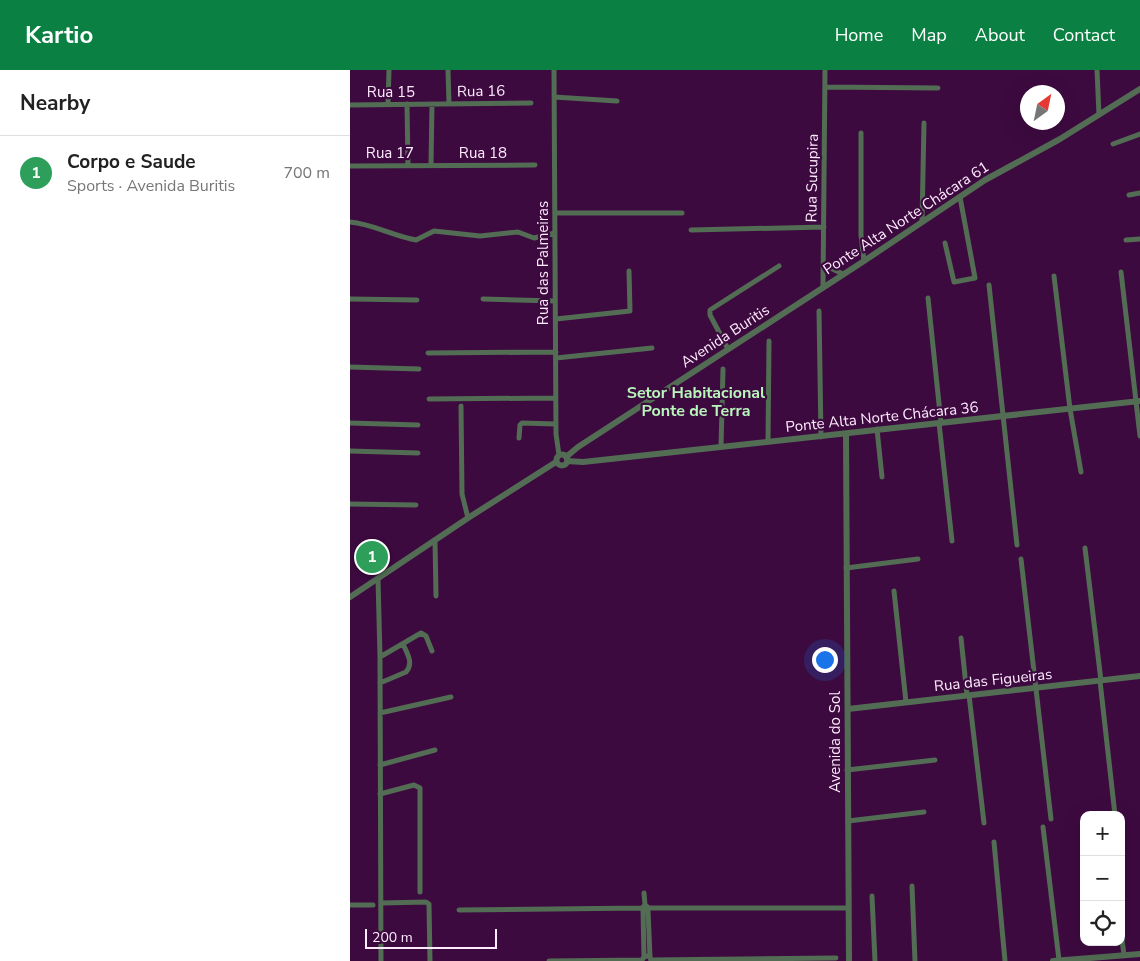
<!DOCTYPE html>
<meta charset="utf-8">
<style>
body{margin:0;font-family:"Nunito Sans",sans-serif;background:#f2f2f2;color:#222}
.controls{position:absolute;right:15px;bottom:15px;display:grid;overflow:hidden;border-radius:10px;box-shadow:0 5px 20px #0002}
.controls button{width:45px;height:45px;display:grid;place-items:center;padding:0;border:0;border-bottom:1px solid #e0e0e0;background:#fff;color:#222;font:25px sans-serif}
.compass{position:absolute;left:670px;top:15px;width:45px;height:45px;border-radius:50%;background:#fff;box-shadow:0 5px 20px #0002;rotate:33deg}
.scale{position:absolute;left:15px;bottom:12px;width:132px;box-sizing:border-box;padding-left:5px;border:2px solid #feebfe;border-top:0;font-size:14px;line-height:18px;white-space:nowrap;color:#feebfe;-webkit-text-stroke:4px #3d0a3f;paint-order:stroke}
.you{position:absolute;left:474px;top:589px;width:18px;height:18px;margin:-12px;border:4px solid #fff;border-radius:50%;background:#1a73e8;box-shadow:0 0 0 8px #1a73e833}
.badge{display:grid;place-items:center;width:32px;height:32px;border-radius:50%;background:#0b8043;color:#fff;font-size:16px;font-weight:700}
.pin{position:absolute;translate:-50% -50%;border:2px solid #fff;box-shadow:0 1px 5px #0006}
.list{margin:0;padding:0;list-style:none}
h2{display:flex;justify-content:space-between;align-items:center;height:65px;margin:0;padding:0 20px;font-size:21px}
h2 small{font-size:16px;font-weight:400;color:#767676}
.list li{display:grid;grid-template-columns:32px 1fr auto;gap:15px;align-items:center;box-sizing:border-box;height:75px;padding:0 20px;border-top:1px solid #e0e0e0}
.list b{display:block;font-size:19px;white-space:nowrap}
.list p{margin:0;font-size:16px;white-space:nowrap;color:#767676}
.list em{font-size:16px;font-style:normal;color:#767676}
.icon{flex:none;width:28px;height:28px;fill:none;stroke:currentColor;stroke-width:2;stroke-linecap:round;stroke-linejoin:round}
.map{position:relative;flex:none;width:790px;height:891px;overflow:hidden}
header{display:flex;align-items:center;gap:30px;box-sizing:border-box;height:70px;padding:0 25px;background:#0b8043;color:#fff}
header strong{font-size:24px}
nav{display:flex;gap:28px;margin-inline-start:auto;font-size:18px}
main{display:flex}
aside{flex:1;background:#fff}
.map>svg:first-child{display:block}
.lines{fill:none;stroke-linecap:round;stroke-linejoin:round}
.minor{stroke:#526d54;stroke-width:5}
.tertiary{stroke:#526d54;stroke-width:6}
.labels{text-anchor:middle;stroke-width:4.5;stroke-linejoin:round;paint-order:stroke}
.street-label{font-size:15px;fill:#feebfe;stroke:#3d0a3f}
.neighbourhood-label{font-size:16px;font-weight:bold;fill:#b8f6bb;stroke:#3d0a3f}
</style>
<header>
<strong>Kartio</strong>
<nav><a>Home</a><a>Map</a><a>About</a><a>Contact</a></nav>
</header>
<main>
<aside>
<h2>Nearby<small></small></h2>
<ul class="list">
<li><span class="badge" style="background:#2e9e5b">1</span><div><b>Corpo e Saude</b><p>Sports · Avenida Buritis</p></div><em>700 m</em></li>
</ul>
</aside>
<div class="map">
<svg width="790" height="891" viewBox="0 0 790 891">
<rect width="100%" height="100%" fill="#3d0a3f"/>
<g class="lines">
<path class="minor" d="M98,0L99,34
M204,0L206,364L209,385
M747,0L749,45
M475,17L588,18
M204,27L267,31
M38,34L39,0
M57,34L58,96
M0,35L181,33
M511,63V165L514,191
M763,74L790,64
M81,95L82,34
M0,96L185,95
M779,125L790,123
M205,143H332
M0,152C23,154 43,166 66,170L84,161L130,166L168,162L184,168L205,163
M572,152L574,53
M341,160L474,157
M776,170L790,169
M595,173L604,212L625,208L610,127
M474,195L493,204
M771,202L790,366
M704,206L720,339L731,402
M639,215L667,475
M473,217L475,0
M578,228L591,353
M0,229L67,230
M133,229L205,231
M469,241L471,367
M206,249L280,241L279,201
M378,279L360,245V240L429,196
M78,283L206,282
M206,288L302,278
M0,297L69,299
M79,329L206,328
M111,336L112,424L118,448
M0,353L68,355
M589,353L602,471
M527,359L532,407
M169,368L170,355L172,353L206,354
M418,372L419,271
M371,377L373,299
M0,381L68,383
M0,434L66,435
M85,471L86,526
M735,478L751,611
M671,489L701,749
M496,498L568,489
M28,509L30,587L31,891
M544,521L556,632
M611,568L617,625
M30,587L71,563L76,566L82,581
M750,611L765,745
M30,613L56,602C64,593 57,583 53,574
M619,625L634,753
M30,643L101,627
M30,695L85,680
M497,700L585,690
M30,724L64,715L70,718V822
M498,751L574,742
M693,757L709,890
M644,772L655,891
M562,816L565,891
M294,823L295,835L292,838L296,841L299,838L295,835
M522,826L525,891
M31,833L76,832L79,834L80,891
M0,835H23
M299,838H498
M109,840L292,838
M293,840L294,887
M298,840L300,887
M771,862L774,885
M301,890L486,888
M199,891L292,890L294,887L297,886L300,887L301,891"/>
<path class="tertiary" d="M496,364L499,891
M206.5 390a5.5 5.5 0 1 1 11 0a5.5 5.5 0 1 1-11 0Z
M216,387L228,377L514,191L635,110L710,69L790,19
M217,391L233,392L790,331
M0,527L118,448L206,392
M498,639L790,606
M703,891L790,884"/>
</g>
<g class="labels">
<g class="street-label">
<text transform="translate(131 21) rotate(-1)" y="5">Rua 16</text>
<text x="41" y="27">Rua 15</text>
<text x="40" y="88">Rua 17</text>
<text x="133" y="88">Rua 18</text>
<text transform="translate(462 108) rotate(-89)" y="5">Rua Sucupira</text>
<text transform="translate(556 148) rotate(-33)" y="5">Ponte Alta Norte Chácara 61</text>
<text transform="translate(193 193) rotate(-90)" y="5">Rua das Palmeiras</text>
<text transform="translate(375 266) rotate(-33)" y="5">Avenida Buritis</text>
<text transform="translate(532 347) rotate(-6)" y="5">Ponte Alta Norte Chácara 36</text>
<text transform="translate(643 610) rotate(-6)" y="5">Rua das Figueiras</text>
<text transform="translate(485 672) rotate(-90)" y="5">Avenida do Sol</text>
</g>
<g class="neighbourhood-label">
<text x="346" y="328">Setor Habitacional<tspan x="346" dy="18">Ponte de Terra</tspan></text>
</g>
</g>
</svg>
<div class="controls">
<button>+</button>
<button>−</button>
<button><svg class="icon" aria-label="locate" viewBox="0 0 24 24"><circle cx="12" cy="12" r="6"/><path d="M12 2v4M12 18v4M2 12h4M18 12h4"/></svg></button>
</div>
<svg class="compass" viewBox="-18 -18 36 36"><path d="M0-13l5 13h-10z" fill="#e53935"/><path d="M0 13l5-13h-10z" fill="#767676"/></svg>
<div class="scale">200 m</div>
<div class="you"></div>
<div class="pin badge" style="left:22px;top:487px;background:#2e9e5b">1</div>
</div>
</main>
